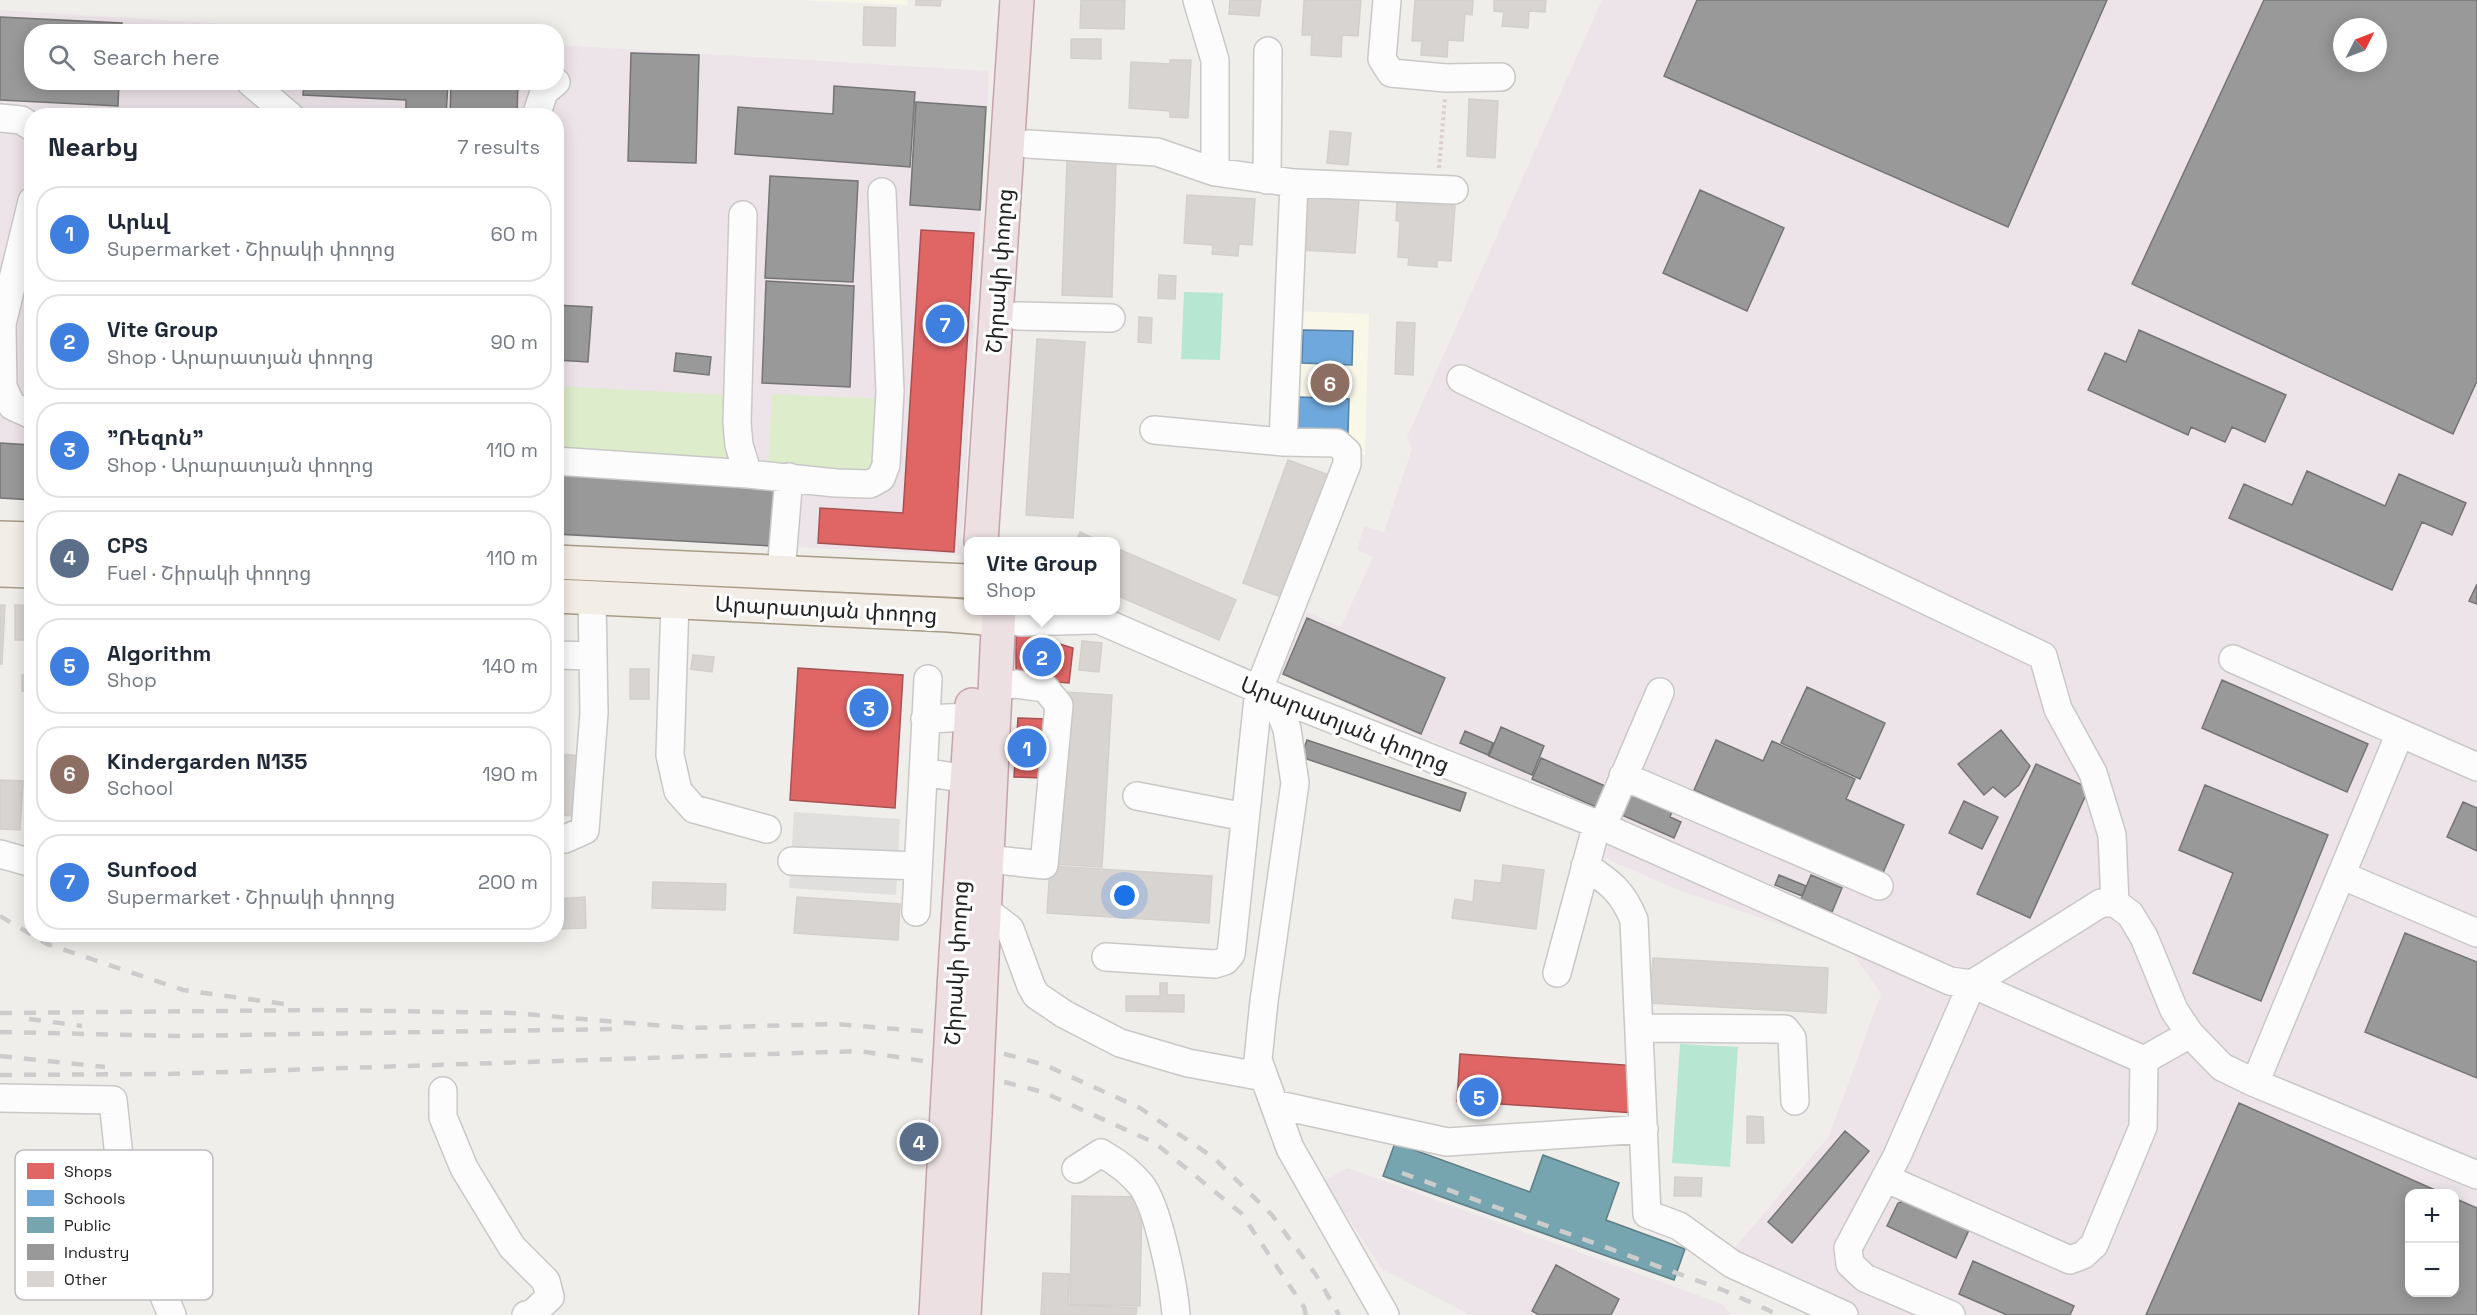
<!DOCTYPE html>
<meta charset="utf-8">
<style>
body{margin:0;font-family:"Space Grotesk","Noto Sans Armenian",sans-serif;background:#f6f6f7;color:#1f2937}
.controls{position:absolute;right:18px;bottom:18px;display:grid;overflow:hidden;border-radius:12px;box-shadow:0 3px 15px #0003}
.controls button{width:54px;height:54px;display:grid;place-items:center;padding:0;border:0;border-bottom:2px solid #e0e1e3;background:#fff;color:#1f2937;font:30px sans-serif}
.compass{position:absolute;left:2333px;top:18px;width:54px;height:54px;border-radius:50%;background:#fff;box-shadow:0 3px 15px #0003;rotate:48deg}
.you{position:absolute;left:1125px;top:896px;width:21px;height:21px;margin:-15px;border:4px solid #fff;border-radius:50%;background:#1a73e8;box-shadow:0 0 0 9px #1a73e833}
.badge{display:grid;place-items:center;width:39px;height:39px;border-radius:50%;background:#6a6968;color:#fff;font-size:20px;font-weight:700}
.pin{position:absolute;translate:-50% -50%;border:3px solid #fff;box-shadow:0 2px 6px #0006}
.popup{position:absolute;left:964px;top:537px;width:156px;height:78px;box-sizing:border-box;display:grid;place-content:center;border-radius:12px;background:#fff;filter:drop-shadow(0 2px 4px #0005);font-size:20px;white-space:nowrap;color:#747a83}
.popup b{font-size:22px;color:#1f2937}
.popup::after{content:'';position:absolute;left:50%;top:100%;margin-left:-12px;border:12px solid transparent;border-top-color:#fff}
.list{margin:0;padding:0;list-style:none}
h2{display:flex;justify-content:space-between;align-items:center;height:78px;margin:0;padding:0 24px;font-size:26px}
h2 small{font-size:20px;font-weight:400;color:#747a83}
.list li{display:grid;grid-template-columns:39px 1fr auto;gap:18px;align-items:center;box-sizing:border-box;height:96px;margin:0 12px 12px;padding:0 12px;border:2px solid #e0e1e3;border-radius:24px}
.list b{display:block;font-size:22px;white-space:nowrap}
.list p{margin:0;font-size:20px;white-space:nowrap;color:#747a83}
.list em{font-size:20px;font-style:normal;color:#747a83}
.icon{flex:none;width:33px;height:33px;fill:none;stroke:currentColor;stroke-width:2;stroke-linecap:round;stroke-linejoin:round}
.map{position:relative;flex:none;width:2477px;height:1315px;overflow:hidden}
.search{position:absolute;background:#fff;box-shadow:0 3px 15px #0003;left:24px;top:24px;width:540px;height:66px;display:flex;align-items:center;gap:15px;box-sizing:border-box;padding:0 21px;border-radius:24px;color:#747a83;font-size:22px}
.panel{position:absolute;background:#fff;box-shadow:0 3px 15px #0003;left:24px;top:108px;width:540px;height:834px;border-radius:24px}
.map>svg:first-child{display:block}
.industrial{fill:#ede4e9;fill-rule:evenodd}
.education{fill:#f8f7e8}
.grass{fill:#ddeccb}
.pitch{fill:#b7e6d2}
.parking{fill:#e0dfde}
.shops{fill:#e06666;stroke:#a75252;stroke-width:1.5}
.schools{fill:#6fa8dc;stroke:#5880a4;stroke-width:1.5}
.public{fill:#76a5af;stroke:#5d7e85;stroke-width:1.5}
.industry{fill:#999;stroke:#757575;stroke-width:1.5;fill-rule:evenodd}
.building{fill:#d7d4d2;stroke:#d3d0cc;stroke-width:1.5}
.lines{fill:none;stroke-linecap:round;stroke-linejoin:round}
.minor-casing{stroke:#c9c8c7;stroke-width:30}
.major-casing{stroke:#a79c86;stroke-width:36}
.highway-casing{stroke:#c5a2ac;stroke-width:36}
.path{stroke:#dccecd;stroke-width:4;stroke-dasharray:3 3;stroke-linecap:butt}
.minor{stroke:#fdfcfc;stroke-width:27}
.major{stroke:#f3ede7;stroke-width:33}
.highway{stroke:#ece0e2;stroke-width:33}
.rail{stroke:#ccc;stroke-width:4.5;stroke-dasharray:12 12;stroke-linecap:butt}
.highway-bridge-casing{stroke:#c5a2ac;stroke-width:36;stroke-linecap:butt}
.highway-bridge{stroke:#ece0e2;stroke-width:33}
.labels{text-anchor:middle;stroke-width:6;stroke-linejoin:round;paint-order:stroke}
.street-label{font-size:22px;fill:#222;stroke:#fff}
.key{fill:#fff;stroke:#bdbdbd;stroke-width:1.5}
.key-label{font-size:16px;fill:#222}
</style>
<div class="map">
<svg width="2477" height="1315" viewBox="0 0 2477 1315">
<rect width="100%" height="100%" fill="#f0eeeb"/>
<path class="industrial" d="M1602,0H2477V1315H1816L1716,1270L1829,1136L1881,994L1849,948L1673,888L1603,857L1617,823L1598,808L1419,736L1280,674L1307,612L1341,627L1373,557L1357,550L1364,526L1384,532L1412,449L1407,437ZM2342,27H2378V63H2342ZM2410,1194H2454V1292H2410Z
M0,10L341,31L32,32V82H556L557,45L989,71L961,555L557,536L556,116H32L31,500L0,498Z
M1348,1168L1722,1304L1731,1315H1470L1382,1269L1323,1181Z"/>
<path class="education" d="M801,0H908L907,5Z
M1296,311L1369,314L1365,455L1292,453Z"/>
<path class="grass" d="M556,386L745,396L741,469L557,459Z
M772,394L882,399L880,472L768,467Z"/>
<path class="pitch" d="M1184,292L1223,293L1220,360L1181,359Z
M1680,1044L1738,1047L1730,1167L1672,1163Z"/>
<path class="parking" d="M794,812L900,819L896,895L789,888Z"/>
<path class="shops" d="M921,230L974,233L954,552L818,543L820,508L903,513Z
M1016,631L1073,648L1069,683L1016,679Z
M798,668L903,675L895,808L790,800Z
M1018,718L1046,719L1043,778L1014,777Z
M1460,1054L1638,1066L1635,1113L1457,1101Z
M907,1134L931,1135V1150L906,1149Z"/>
<path class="schools" d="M1303,330L1353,331L1352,365L1302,363Z
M1299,397L1349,399L1348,433L1298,431Z"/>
<path class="public" d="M1395,1143L1530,1192L1543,1155L1619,1183L1606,1220L1685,1249L1674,1280L1383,1176Z"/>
<path class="industry" d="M1697,0H2107L2008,227L1664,76Z
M2264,0H2477V381L2453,434L2132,284ZM2342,27H2378V63H2342Z
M0,17L122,23V32H32V82H119L118,106L0,100Z
M631,53L699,55L696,163L628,161Z
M304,82H448L446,116L406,115V100L303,95Z
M451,82H518L517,116H450Z
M834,86L915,92L910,167L735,154L738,107L833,114Z
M916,102L986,107L980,210L910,205Z
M770,176L858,181L853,282L765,278Z
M1700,190L1784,228L1747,311L1663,273Z
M766,281L854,286L850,387L762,383Z
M556,305L592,307L588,362L556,360Z
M2139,330L2286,395L2265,442L2232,427L2225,442L2191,427L2188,435L2088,390L2105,353L2126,362Z
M676,353L711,357L709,375L674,371Z
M0,443L32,445V500L0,498Z
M556,465L776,477L773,546L556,534Z
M2307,471L2385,506L2399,474L2466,503L2452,535L2422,522L2392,590L2229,518L2244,484L2292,505Z
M2477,584V604L2469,601Z
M1307,618L1445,678L1421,734L1283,674Z
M2222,680L2368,744L2347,792L2202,728Z
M1807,687L1885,723L1860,779L1781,743Z
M1501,727L1544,746L1532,775L1489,756Z
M2001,730L2030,766L2019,785L2005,797L1993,787L1984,795L1958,764Z
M1465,731L1493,743L1488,755L1460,743Z
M1307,740L1466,793L1460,811L1301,757Z
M1716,740L1763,761L1772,741L1855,779L1846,799L1904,825L1882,875L1694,790Z
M1541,758L1605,786L1596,807L1532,779Z
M2036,764L2089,788L2030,918L1977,894Z
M2205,785L2328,835L2261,1001L2193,973L2233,873L2179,850Z
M1631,794L1672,811L1670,817L1681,822L1674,838L1622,815Z
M1964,801L1998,817L1982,849L1949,833Z
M2463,802L2477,808V851L2447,837Z
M1779,875L1806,886L1802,896L1775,885Z
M1811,875L1842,888L1832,912L1801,899Z
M2405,933L2477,962V1078L2365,1032Z
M2239,1103L2444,1194H2410V1292H2454V1198L2477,1208V1315H2146Z
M1845,1131L1869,1151L1792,1243L1768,1222Z
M1906,1200L1969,1230L1956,1258L1887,1226L1898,1203Z
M1973,1261L2074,1306L2070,1315H2007L1959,1294Z
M1556,1265L1619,1299L1611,1315H1539L1532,1311Z"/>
<path class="building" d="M916,0H941L940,6L916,5Z
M1081,0H1125L1124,29L1080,28Z
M1230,0H1261L1259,16L1229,14Z
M1304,0H1361L1358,36L1342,35L1341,57L1311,55L1312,35H1302Z
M1415,0H1473L1472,15L1465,14L1463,41L1448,40L1447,57L1421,55L1422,41H1412Z
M1494,0H1546L1545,12L1529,11L1528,28L1502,26L1504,12L1494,11Z
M864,7L896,8L895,46L863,45Z
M1071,39H1101V59L1071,58Z
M1170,60H1191L1188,118L1170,117V111L1129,108L1131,62L1170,64Z
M1469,99L1498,101L1495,158L1467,156Z
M1330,131L1351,133L1348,165L1327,163Z
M1067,160L1116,162L1112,297L1062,295Z
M1187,195L1255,199L1252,245L1239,244L1238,256L1212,254L1213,245L1184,243Z
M1305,195L1359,199L1355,253L1301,250Z
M1397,202L1455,206L1451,261L1437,260V267L1408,265L1409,258L1398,257L1400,221H1396Z
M1159,275L1176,276L1175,299L1158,298Z
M1139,317L1152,318L1151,343L1138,342Z
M1397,322L1415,323L1413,375L1395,374Z
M1037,339L1085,342L1073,518L1026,515Z
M1288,460L1329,475L1284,598L1243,583Z
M1080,532L1101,542H1076Z
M1116,548L1236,600L1219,640L1116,595Z
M0,605H5L2,664H0Z
M15,605L32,606V640H15Z
M1082,641L1102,643L1099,672L1079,670Z
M693,655L714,657L712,672L691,669Z
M630,669H649V699H630Z
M22,675H32V691H22Z
M1064,692L1112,695L1102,867L1053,864Z
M556,714H560L556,771Z
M559,754L583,756L579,816L556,815Z
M0,780L23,781L20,830L0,829Z
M1503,865L1544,870L1536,929L1452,918L1455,899L1473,902L1475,880L1501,883Z
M1050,866L1212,876L1209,923L1047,913Z
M653,882L726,884L725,910L652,908Z
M585,897L586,928L556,929V899Z
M797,897L900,904L898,940L794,933Z
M1653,958L1828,968L1826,1013L1650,1003Z
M1160,983H1167V995H1184V1012L1126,1011V996H1160Z
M1747,1116L1763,1117L1764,1143H1747Z
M1675,1177L1702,1178L1701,1196H1674Z
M1072,1196L1142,1197L1140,1306L1070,1304Z
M1043,1273L1069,1274L1068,1305L1137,1308L1136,1315H1041Z"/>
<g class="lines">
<defs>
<path id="minor" d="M1197,0L1215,60V172
M1387,0L1382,59L1391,73L1446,78L1501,77
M250,82L290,116
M536,116L544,92L556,82
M0,118L21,120L32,127
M1028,144L1157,152L1215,172L1294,183L1454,190
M1267,180L1268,51
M32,201L2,324L3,387L12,406L32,415
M743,215L737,423L739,445L748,474L836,483L870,484L881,478L886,465L890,391L882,192
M1017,316L1111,318
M1461,379L2043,656L2058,709L2093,773L2112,835L2115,903
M1283,442L1294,183
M556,461L748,474
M781,572L789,477
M675,602L670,755L678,791L694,809L767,829
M1076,610L1274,696L1597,824L1950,981L1972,984L2101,903H2115L2130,914L2144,937L2174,1010L2190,1034L2222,1067L2255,1083L2477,1175
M998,619L1021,622L1095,620
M556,655L593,656
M2233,659L2477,767
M1274,696L1287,729L1295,783L1264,1001L1258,1060L1290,1148L1385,1315
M925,719L971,717
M923,772L967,779
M1623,776L1879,886
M1137,796L1245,817
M556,839H565L585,830L594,713L592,598
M0,854L32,863
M987,859L1044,865L1059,705L1045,688L1015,684L995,687
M792,861L918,866
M1585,866C1610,882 1623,892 1634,920L1647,1214L1679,1226L1732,1264L1844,1315
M2341,875L2477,933
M984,909L1010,929L1031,986L1036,995L1064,1014L1120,1043L1188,1063L1264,1077
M916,912L928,679
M1106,957L1215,964L1225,961L1231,954L1259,689L1347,464V452L1337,443L1283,442L1154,430
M1557,973L1597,824L1607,816L1660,692
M1639,1028L1785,1029L1792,1038L1795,1101
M2255,1083L2400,733
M443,1091V1117L464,1168L512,1247L546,1281L550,1297L533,1313L526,1315
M0,1098L113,1100L119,1157L136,1184L149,1222L150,1263L172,1315
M1274,1104L1447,1142L1644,1129
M1076,1169L1101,1153C1117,1162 1130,1171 1141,1185C1158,1206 1174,1287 1176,1315
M1885,1178L2070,1260L2083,1255L2094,1245L2143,1127L2144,1060
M1951,1315L1865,1278L1850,1264L1848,1248L1897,1156L1972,984L2144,1060L2190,1034"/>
<path id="major" d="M0,538L32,539
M556,562L968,581
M0,570L32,571
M556,596L949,615L998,619"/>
<path id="highway" d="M981,542L1017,0
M956,954L972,705
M982,957L999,610
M936,1315L947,1112
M964,1315L975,1115"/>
</defs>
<use href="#minor" class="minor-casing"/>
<use href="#major" class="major-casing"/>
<use href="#highway" class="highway-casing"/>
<path class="path" d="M1439,168L1445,98"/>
<use href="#minor" class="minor"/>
<use href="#major" class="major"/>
<use href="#highway" class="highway"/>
<path class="rail" d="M0,916L47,944L183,990L284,1004
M0,1013L327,1010L512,1013L689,1028L836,1024L921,1031L1045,1065L1140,1108L1214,1158L1272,1215L1316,1275L1339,1315
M29,1019L82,1026
M0,1032L178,1036L615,1029
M0,1056L105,1067
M0,1075L165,1074L859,1051L923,1061L1043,1092L1155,1143L1241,1213L1304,1307L1306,1315
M1402,1173L1723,1290L1779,1315"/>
<defs>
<path id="highway-bridge" d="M947,1112L956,954
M975,1115L982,957"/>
</defs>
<use href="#highway-bridge" class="highway-bridge-casing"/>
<use href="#highway-bridge" class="highway-bridge"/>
</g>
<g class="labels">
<g class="street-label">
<text transform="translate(999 271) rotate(-86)" y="8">Շիրակի փողոց</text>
<text transform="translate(826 609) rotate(3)" y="8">Արարատյան փողոց</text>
<text transform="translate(1345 724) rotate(22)" y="8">Արարատյան փողոց</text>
<text transform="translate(956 963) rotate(-87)" y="8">Շիրակի փողոց</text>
</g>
</g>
<rect x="15" y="1150" width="198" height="150" rx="9" class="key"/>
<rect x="27" y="1163" width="27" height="16" fill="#e06666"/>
<rect x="27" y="1190" width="27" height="16" fill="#6fa8dc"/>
<rect x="27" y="1217" width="27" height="16" fill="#76a5af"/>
<rect x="27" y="1244" width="27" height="16" fill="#999"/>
<rect x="27" y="1271" width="27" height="16" fill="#d7d4d2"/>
<g class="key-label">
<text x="64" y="1177">Shops</text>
<text x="64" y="1204">Schools</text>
<text x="64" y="1231">Public</text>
<text x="64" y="1258">Industry</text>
<text x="64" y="1285">Other</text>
</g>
</svg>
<div class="controls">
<button>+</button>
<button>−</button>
</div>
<svg class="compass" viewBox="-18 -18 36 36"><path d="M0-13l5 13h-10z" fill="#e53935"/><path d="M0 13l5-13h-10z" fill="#747a83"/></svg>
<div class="you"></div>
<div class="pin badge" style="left:1027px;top:748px;background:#3f7fe0">1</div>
<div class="pin badge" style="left:1042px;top:657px;background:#3f7fe0">2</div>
<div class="popup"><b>Vite Group</b>Shop</div>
<div class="pin badge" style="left:869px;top:708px;background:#3f7fe0">3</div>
<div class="pin badge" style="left:919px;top:1142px;background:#5c6f8a">4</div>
<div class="pin badge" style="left:1479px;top:1097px;background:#3f7fe0">5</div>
<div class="pin badge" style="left:1330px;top:383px;background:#8d6e63">6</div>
<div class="pin badge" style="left:945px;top:324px;background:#3f7fe0">7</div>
<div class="search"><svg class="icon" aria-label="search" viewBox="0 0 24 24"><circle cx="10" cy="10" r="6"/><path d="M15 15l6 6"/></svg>Search here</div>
<section class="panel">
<h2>Nearby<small>7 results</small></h2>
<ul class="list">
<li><span class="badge" style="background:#3f7fe0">1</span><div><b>Արևվ</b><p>Supermarket · Շիրակի փողոց</p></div><em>60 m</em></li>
<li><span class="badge" style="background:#3f7fe0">2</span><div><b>Vite Group</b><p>Shop · Արարատյան փողոց</p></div><em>90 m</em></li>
<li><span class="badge" style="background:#3f7fe0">3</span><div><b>&quot;Ռեզոն&quot;</b><p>Shop · Արարատյան փողոց</p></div><em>110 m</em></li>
<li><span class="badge" style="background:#5c6f8a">4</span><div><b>CPS</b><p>Fuel · Շիրակի փողոց</p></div><em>110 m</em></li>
<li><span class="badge" style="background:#3f7fe0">5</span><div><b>Algorithm</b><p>Shop</p></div><em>140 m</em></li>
<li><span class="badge" style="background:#8d6e63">6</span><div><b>Kindergarden N135</b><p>School</p></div><em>190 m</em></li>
<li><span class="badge" style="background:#3f7fe0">7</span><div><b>Sunfood</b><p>Supermarket · Շիրակի փողոց</p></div><em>200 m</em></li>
</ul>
</section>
</div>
